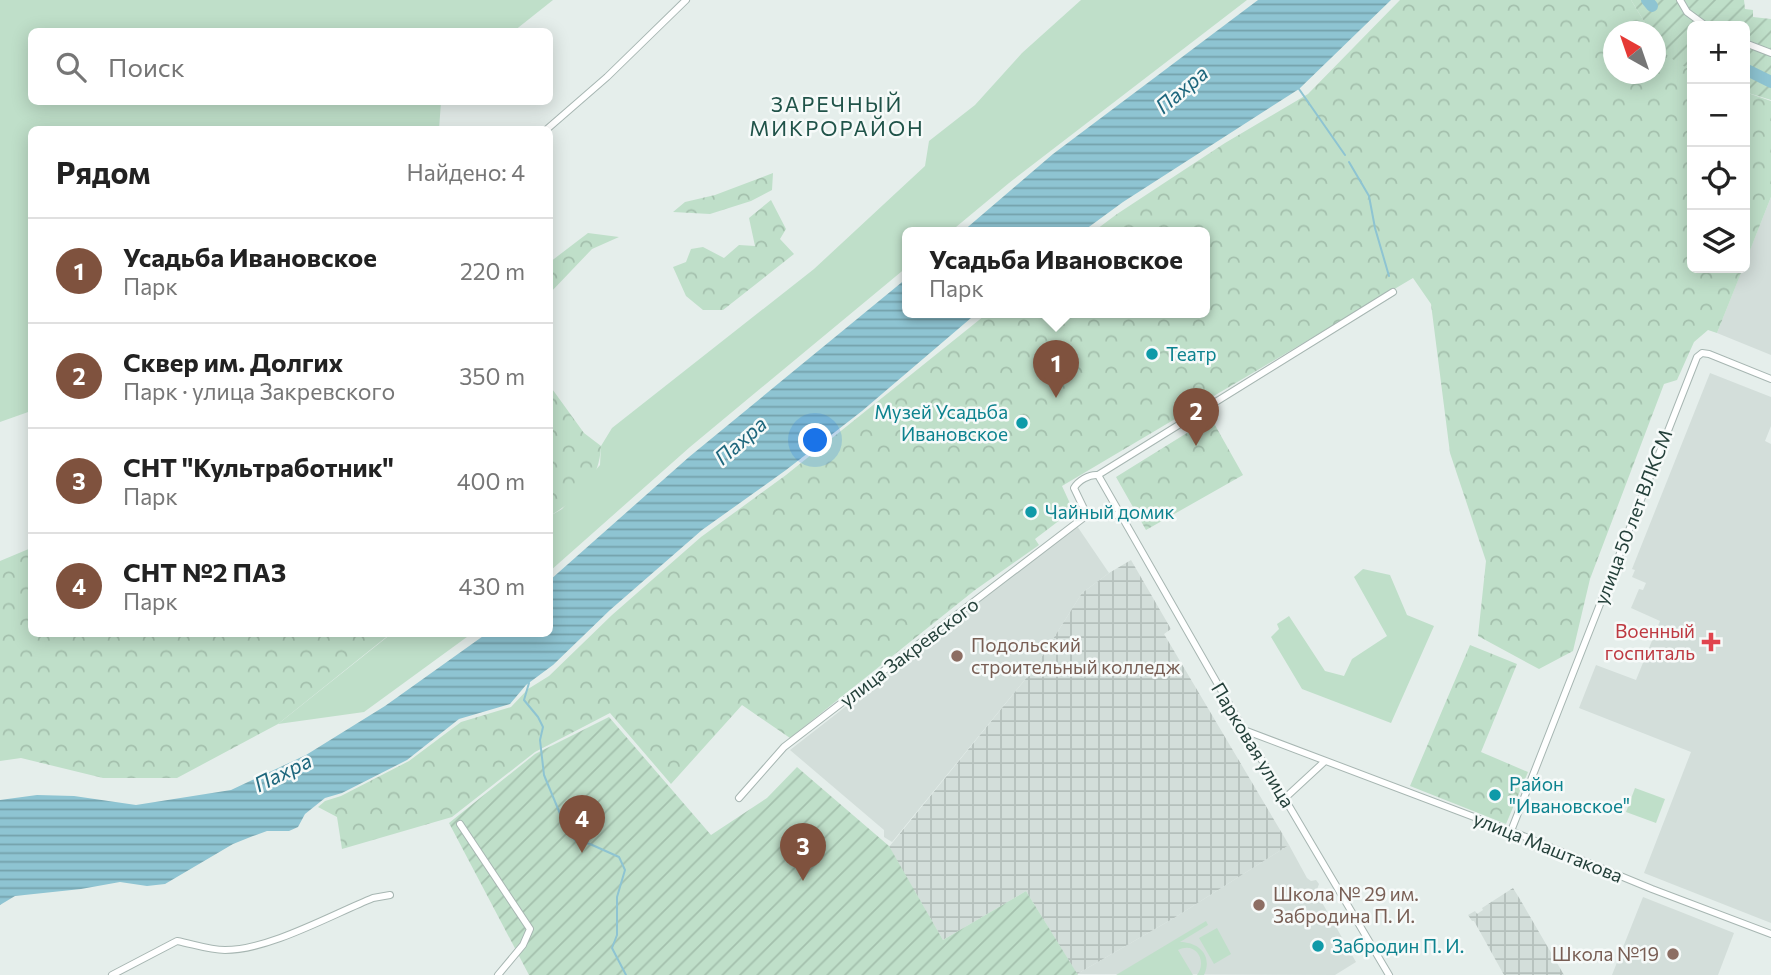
<!DOCTYPE html>
<html lang="ru">
<meta charset="utf-8">
<style>
body{margin:0;font-family:Commissioner,sans-serif;background:#f6f6f6;color:#222}
.controls{position:absolute;right:21px;top:21px;display:grid;overflow:hidden;border-radius:10px;box-shadow:0 4px 18px #0003}
.controls button{width:63px;height:63px;display:grid;place-items:center;padding:0;border:0;border-bottom:2px solid #e0e0e0;background:#fff;color:#222;font:35px sans-serif}
.compass{position:absolute;left:1603px;top:21px;width:63px;height:63px;border-radius:50%;background:#fff;box-shadow:0 4px 18px #0003;rotate:320deg}
.you{position:absolute;left:816px;top:441px;width:24px;height:24px;margin:-18px;border:5px solid #fff;border-radius:50%;background:#1a73e8;box-shadow:0 0 0 10px #1a73e833}
.badge{display:grid;place-items:center;width:46px;height:46px;border-radius:50%;background:#7f523e;color:#fff;font-size:23px;font-weight:700}
.pin{position:absolute;translate:-50% -58px;filter:drop-shadow(0 2px 4px #0008)}
.pin::after{content:'';position:absolute;top:37px;width:24px;height:21px;background:inherit;clip-path:polygon(0 0,100% 0,50% 100%)}
.popup{position:absolute;left:902px;top:227px;width:308px;height:91px;box-sizing:border-box;display:grid;place-content:center;border-radius:10px;background:#fff;filter:drop-shadow(0 2px 5px #0005);font-size:23px;white-space:nowrap;color:#767676}
.popup b{font-size:26px;color:#222}
.popup::after{content:'';position:absolute;left:50%;top:100%;margin-left:-14px;border:14px solid transparent;border-top-color:#fff}
.list{margin:0;padding:0;list-style:none}
h2{display:flex;justify-content:space-between;align-items:center;height:91px;margin:0;padding:0 28px;font-size:30px}
h2 small{font-size:23px;font-weight:400;color:#767676}
.list li{display:grid;grid-template-columns:46px 1fr auto;gap:21px;align-items:center;box-sizing:border-box;height:105px;padding:0 28px;border-top:2px solid #e0e0e0}
.list b{display:block;font-size:26px;white-space:nowrap}
.list p{margin:0;font-size:23px;white-space:nowrap;color:#767676}
.list em{font-size:23px;font-style:normal;color:#767676}
.icon{flex:none;width:38px;height:38px;fill:none;stroke:currentColor;stroke-width:2;stroke-linecap:round;stroke-linejoin:round}
.map{position:relative;flex:none;width:1771px;height:975px;overflow:hidden}
.search{position:absolute;background:#fff;box-shadow:0 4px 18px #0003;left:28px;top:28px;width:525px;height:77px;display:flex;align-items:center;gap:18px;box-sizing:border-box;padding:0 24px;border-radius:10px;color:#767676;font-size:26px}
.panel{position:absolute;background:#fff;box-shadow:0 4px 18px #0003;left:28px;top:126px;width:525px;height:511px;border-radius:10px}
.map>svg:first-child{display:block}
.built{fill:#d3deda}
.industrial{fill:url(#industrial-grid)}
.grass{fill:#bfdfc9}
.forest{fill:url(#forest-crowns)}
.garden{fill:url(#garden-furrows)}
.water{fill:url(#water-rules)}
.lines{fill:none;stroke-linecap:round;stroke-linejoin:round}
.stream{stroke:#8ec4d2;stroke-width:2}
.river{stroke:#8ec4d2;stroke-width:12}
.minor-casing{stroke:#a7b6b2;stroke-width:8}
.minor{stroke:#fff;stroke-width:6}
.culture-dot{fill:#0f9aa8;stroke:#f6faf9;stroke-width:2.5}
.health-dot{fill:#e0444e;stroke:#f6faf9;stroke-width:2.5}
.education-dot{fill:#8d6e63;stroke:#f6faf9;stroke-width:2.5}
.labels{text-anchor:middle;stroke-width:5;stroke-linejoin:round;paint-order:stroke}
.culture-label{font-size:19px;fill:#0d838f;stroke:#f6faf9;text-anchor:start}
.street-label{font-size:19px;fill:#24403a;stroke:#f6faf9}
.health-label{font-size:19px;fill:#be3a42;stroke:#f6faf9;text-anchor:end}
.education-label{font-size:19px;fill:#785e54;stroke:#f6faf9;text-anchor:start}
.water-label{font-size:21px;font-style:italic;fill:#1e677d;stroke:#f6faf9}
.neighbourhood-label{font-size:21px;letter-spacing:2px;fill:#205349;stroke:#f6faf9}
</style>
<div class="map">
<svg width="1771" height="975" viewBox="0 0 1771 975">
<defs>
<pattern id="industrial-grid" width="8" height="8" patternUnits="userSpaceOnUse" patternTransform="scale(1.75)"><rect width="8" height="8" fill="#d3deda"/><path d="M0 4h8M4 0v8" fill="none" stroke="#b5c0bc"/></pattern>
<pattern id="forest-crowns" width="20" height="18" patternUnits="userSpaceOnUse" patternTransform="scale(1.75)"><rect width="20" height="18" fill="#bfdfc9"/><path d="M2 6a3 3 0 1 1 6 0M12 15a3 3 0 1 1 6 0" fill="none" stroke="#a4c0ad"/></pattern>
<pattern id="garden-furrows" width="10" height="10" patternUnits="userSpaceOnUse" patternTransform="scale(1.75)"><rect width="10" height="10" fill="#bfdfc9"/><path d="M-1 1l2-2M0 10L10 0M9 11l2-2" fill="none" stroke="#a4c0ad"/></pattern>
<pattern id="water-rules" width="6" height="5" patternUnits="userSpaceOnUse" patternTransform="scale(1.75)"><rect width="6" height="5" fill="#8ec4d2"/><path d="M0 2.5h6" fill="none" stroke="#74a1ab"/></pattern>
</defs>
<rect width="100%" height="100%" fill="#e5eeeb"/>
<path class="built" d="M1771,197V355L1717,333Z
M1710,373L1771,397V426L1765,441L1771,444V923L1644,873L1691,752L1579,708L1596,665L1636,680L1660,621L1631,608L1639,589L1643,590L1646,583L1632,577L1635,570L1632,569Z
M1077,526L1109,573L1082,593L1036,666L892,842L884,837V830L790,750Z
M1289,845L1307,878L1311,881L1316,880L1319,884L1316,892L1356,962L1335,975L1077,974L1174,918Z
M1643,897L1734,933L1718,975H1612Z"/>
<path class="industrial" d="M1131,560L1171,629L1164,634L1289,845L1174,918L1077,974L1026,891L943,940L889,847L1036,666L1082,593L1109,573Z
M1513,888L1521,901L1564,975H1504L1474,921H1472L1468,915L1475,911L1477,914L1483,910L1482,908Z"/>
<path class="grass" d="M0,0H553L514,31L32,32V102H441L439,129L32,130L31,411L0,422Z
M1081,0H1247L1009,183L950,232H907V267L690,447L550,571V516L562,509L600,465L601,446L612,428L814,269L925,166L929,141L975,105L1022,53Z
M1363,569L1390,575L1407,615L1434,626L1391,723L1302,689L1271,637L1279,629L1277,624L1289,616L1325,671L1344,676L1352,659L1387,636L1354,577Z
M391,634H471L364,712L278,724Z
M1635,788L1665,799L1656,823L1626,812Z
M1206,921L1208,925L1180,942C1199,942 1213,956 1204,975H1197C1208,960 1195,941 1178,950L1193,975H1116Z
M1217,928L1231,954L1214,964L1199,938Z"/>
<path class="forest" d="M1400,0H1631L1650,31L1614,32V74H1656V40L1663,52L1692,71V268H1743L1717,333L1708,330L1694,342L1677,380L1664,384L1590,579L1573,651L1539,669L1478,636L1486,561L1450,453L1431,304L1413,278L1062,486L1073,510L1035,539L1039,545L975,590L790,738L742,705L671,784L610,713L535,752L452,817L342,849L337,817L318,807L325,801L341,796L409,761L461,722L511,707L528,689L549,676L612,615L701,537L786,475L989,312H1205V232H1093L1117,214L1225,143L1308,94Z
M1745,92L1771,101V197L1745,263Z
M773,173L772,190L751,201L710,214L673,212L685,202L715,195Z
M771,200L786,229L780,239L794,254L723,310H703L686,296L673,267L686,262L691,249L703,247L724,258L739,245L755,246L749,218Z
M588,233L619,237L592,249L550,293V262Z
M550,386L584,433L601,446C599,483 579,497 550,516Z
M1211,418L1243,475L1146,530L1116,477Z
M31,548L32,634H390L278,724L177,778H103L21,758L0,761V561Z
M1470,645L1517,664L1481,752L1528,772L1506,824L1410,786Z"/>
<path class="garden" d="M1631,0H1744L1745,9L1753,10V17L1771,19V100L1745,92V26H1692V71C1676,61 1656,53 1656,32L1650,31Z
M609,717L711,835L767,798L797,767L889,846L943,940L1026,891L1078,975H529L449,823L535,754Z"/>
<path class="water" d="M1258,0H1391L1299,89L1123,202L1082,232H962L1053,154Z
M907,278V312H978L862,411L786,470L702,530L610,610L553,665L526,685L510,704L459,719L407,760L342,793L325,798L305,814L298,827L289,831H267L253,836L233,844L165,884L147,886L120,882L81,889L15,896L0,905V800L37,795L74,796L136,805L231,790L306,755L385,706L486,634H550V580L689,457Z"/>
<g class="lines">
<path class="stream" d="M1299,89L1345,155
M1349,162L1369,196L1375,228L1389,276
M529,683L524,700L538,717L543,727L540,740L544,775L568,833L576,841L590,844L619,857L625,870L617,897V935L612,948L626,975"/>
<path class="river" d="M1647,0L1652,6
M1745,69L1771,82"/>
<defs>
<path id="minor" d="M1680,0L1687,12L1706,26
M1745,43L1771,53
M546,130L607,77L686,0
M1098,475L1393,292
M1120,515H1087L1074,488C1078,481 1089,474 1098,475L1244,730L1389,975
M1244,730L1511,831L1652,889L1771,934
M739,798L784,747L1087,515
M1285,798L1324,762
M460,824L530,929L523,945L498,975
M1511,831L1697,357L1702,353L1709,354L1771,379
M112,975L177,941C193,944 209,950 225,950C269,950 331,915 373,898L390,895"/>
</defs>
<use href="#minor" class="minor-casing"/>
<use href="#minor" class="minor"/>
</g>
<g class="culture-dot">
<circle cx="1152" cy="354" r="7"/>
<circle cx="1022" cy="423" r="7"/>
<circle cx="1031" cy="512" r="7"/>
<circle cx="1495" cy="795" r="7"/>
<circle cx="1318" cy="946" r="7"/>
</g>
<path class="health-dot" d="M1707.5 631.5h7v7h7v7h-7v7h-7v-7h-7v-7h7z"/>
<g class="education-dot">
<circle cx="957" cy="656" r="7"/>
<circle cx="1259" cy="905" r="7"/>
<circle cx="1673" cy="954" r="7"/>
</g>
<g class="labels">
<g class="culture-label">
<text x="1166" y="361">Театр</text>
<text x="1008" y="419" text-anchor="end">Музей Усадьба<tspan x="1008" dy="22">Ивановское</tspan></text>
<text x="1045" y="519">Чайный домик</text>
<text x="1509" y="791">Район<tspan x="1509" dy="22">"Ивановское"</tspan></text>
<text x="1332" y="953">Забродин П. И.</text>
</g>
<g class="street-label">
<text transform="translate(1633 517) rotate(-69)" y="7">улица 50 лет ВЛКСМ</text>
<text transform="translate(909 652) rotate(-37)" y="7">улица Закревского</text>
<text transform="translate(1253 745) rotate(59)" y="7">Парковая улица</text>
<text transform="translate(1548 847) rotate(22)" y="7">улица Маштакова</text>
</g>
<g class="health-label">
<text x="1695" y="638">Военный<tspan x="1695" dy="22">госпиталь</tspan></text>
</g>
<g class="education-label">
<text x="971" y="652">Подольский<tspan x="971" dy="22">строительный колледж</tspan></text>
<text x="1273" y="901">Школа № 29 им.<tspan x="1273" dy="22">Забродина П. И.</tspan></text>
<text x="1659" y="961" text-anchor="end">Школа №19</text>
</g>
<g class="water-label">
<text transform="translate(1182 90) rotate(-40)" y="7">Пахра</text>
<text transform="translate(741 441) rotate(-41)" y="7">Пахра</text>
<text transform="translate(283 773) rotate(-26)" y="7">Пахра</text>
</g>
<g class="neighbourhood-label">
<text x="837" y="112">ЗАРЕЧНЫЙ<tspan x="837" dy="24">МИКРОРАЙОН</tspan></text>
</g>
</g>
</svg>
<div class="controls">
<button>+</button>
<button>−</button>
<button><svg class="icon" aria-label="locate" viewBox="0 0 24 24"><circle cx="12" cy="12" r="6"/><path d="M12 2v4M12 18v4M2 12h4M18 12h4"/></svg></button>
<button><svg class="icon" aria-label="layers" viewBox="0 0 24 24"><path d="M12 4l9 5-9 5-9-5zM3 14l9 5 9-5"/></svg></button>
</div>
<svg class="compass" viewBox="-18 -18 36 36"><path d="M0-13l5 13h-10z" fill="#e53935"/><path d="M0 13l5-13h-10z" fill="#767676"/></svg>
<div class="you"></div>
<div class="pin badge" style="left:1056px;top:398px">1</div>
<div class="popup"><b>Усадьба Ивановское</b>Парк</div>
<div class="pin badge" style="left:1196px;top:446px">2</div>
<div class="pin badge" style="left:803px;top:881px">3</div>
<div class="pin badge" style="left:582px;top:853px">4</div>
<div class="search"><svg class="icon" aria-label="search" viewBox="0 0 24 24"><circle cx="10" cy="10" r="6"/><path d="M15 15l6 6"/></svg>Поиск</div>
<section class="panel">
<h2>Рядом<small>Найдено: 4</small></h2>
<ul class="list">
<li><span class="badge">1</span><div><b>Усадьба Ивановское</b><p>Парк</p></div><em>220 m</em></li>
<li><span class="badge">2</span><div><b>Сквер им. Долгих</b><p>Парк · улица Закревского</p></div><em>350 m</em></li>
<li><span class="badge">3</span><div><b>СНТ &quot;Культработник&quot;</b><p>Парк</p></div><em>400 m</em></li>
<li><span class="badge">4</span><div><b>СНТ №2 ПАЗ</b><p>Парк</p></div><em>430 m</em></li>
</ul>
</section>
</div>
